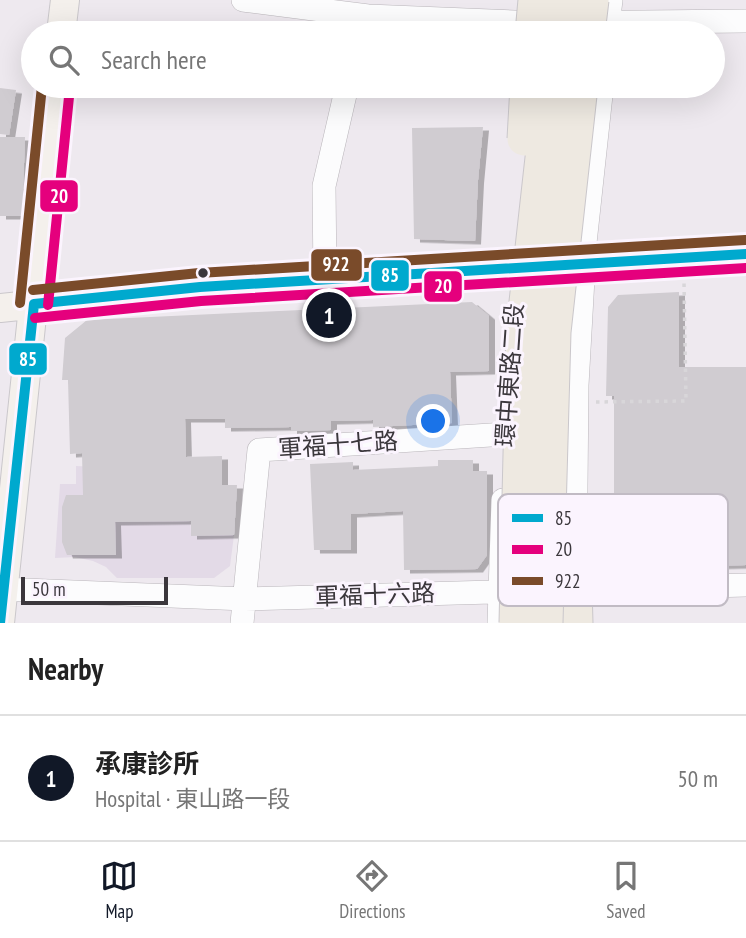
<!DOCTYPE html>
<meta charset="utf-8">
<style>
body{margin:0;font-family:"PT Sans Narrow","Noto Sans TC",sans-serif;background:#f2f2f2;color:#222}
.scale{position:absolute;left:21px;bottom:18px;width:147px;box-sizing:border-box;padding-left:7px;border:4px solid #3b373c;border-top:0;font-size:19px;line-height:24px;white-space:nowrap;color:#3b373c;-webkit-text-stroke:5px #fbf4fe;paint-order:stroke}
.you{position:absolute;left:434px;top:422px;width:24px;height:24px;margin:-18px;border:5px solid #fff;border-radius:50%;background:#1a73e8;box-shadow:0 0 0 10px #1a73e833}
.badge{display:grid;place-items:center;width:46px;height:46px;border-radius:50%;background:#111827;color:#fff;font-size:23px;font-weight:700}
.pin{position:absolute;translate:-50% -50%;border:4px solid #fff;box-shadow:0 2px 7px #0006}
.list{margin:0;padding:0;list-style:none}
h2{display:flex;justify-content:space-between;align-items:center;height:91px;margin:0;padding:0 28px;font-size:30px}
h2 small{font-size:23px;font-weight:400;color:#767676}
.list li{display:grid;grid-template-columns:46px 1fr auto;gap:21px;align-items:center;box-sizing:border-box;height:126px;padding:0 28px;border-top:2px solid #e0e0e0}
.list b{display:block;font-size:26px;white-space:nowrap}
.list p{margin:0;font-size:23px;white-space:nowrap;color:#767676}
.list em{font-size:23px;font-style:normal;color:#767676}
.icon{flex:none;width:38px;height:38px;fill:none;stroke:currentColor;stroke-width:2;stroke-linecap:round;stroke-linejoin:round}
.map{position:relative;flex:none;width:746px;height:623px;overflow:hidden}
.search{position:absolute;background:#fff;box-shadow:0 7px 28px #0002;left:21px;right:21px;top:21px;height:77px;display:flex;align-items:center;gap:18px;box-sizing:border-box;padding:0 24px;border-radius:38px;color:#767676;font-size:26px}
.sheet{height:217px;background:#fff}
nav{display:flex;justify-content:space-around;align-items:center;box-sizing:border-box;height:98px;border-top:2px solid #e0e0e0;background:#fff;font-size:19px;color:#767676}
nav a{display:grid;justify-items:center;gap:4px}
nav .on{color:#111827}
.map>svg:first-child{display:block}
.built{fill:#e3dae7}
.building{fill:#d0ccd1;filter:url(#shadow)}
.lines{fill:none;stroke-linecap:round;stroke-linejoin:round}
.minor-casing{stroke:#bab6bb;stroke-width:24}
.major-casing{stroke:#cac7cb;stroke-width:30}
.highway-casing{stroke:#cac7cb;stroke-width:35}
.path{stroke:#d8d6d9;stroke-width:3.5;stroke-dasharray:3.5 5;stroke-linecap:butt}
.minor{stroke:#fcfcfd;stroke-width:23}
.major{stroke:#f4f0ec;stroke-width:28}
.highway{stroke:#eee9e1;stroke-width:33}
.highway-bridge-casing{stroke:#cac7cb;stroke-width:35;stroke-linecap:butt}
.highway-bridge{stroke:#eee9e1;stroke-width:33}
.bus-1-casing{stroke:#fbf4fe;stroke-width:16}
.bus-2-casing{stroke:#fbf4fe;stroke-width:16}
.bus-3-casing{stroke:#fbf4fe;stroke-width:16}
.bus-1{stroke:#00a9ce;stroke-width:10}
.bus-2{stroke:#e5007d;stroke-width:10}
.bus-3{stroke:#7a4b2a;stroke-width:10}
.bus-dot{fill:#3b373c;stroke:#fbf4fe;stroke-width:2.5}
.labels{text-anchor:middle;stroke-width:6;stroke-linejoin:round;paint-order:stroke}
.street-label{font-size:24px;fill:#3b373c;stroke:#fbf4fe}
.key{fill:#fbf4fe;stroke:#c1bbc4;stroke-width:2}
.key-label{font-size:19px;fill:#3b373c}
.line-badge{stroke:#fbf4fe;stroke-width:2.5}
.badge-label{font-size:19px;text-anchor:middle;font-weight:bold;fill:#fff}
</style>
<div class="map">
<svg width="746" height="623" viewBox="0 0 746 623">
<defs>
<filter id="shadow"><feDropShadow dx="6" dy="3.5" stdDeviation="0" flood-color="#0004"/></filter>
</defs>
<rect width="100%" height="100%" fill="#eee9ef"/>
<path class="built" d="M76,466L145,469L189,485L191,535H234L230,566L214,578H117L106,567L93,561L75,557L55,558L60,484H76Z"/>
<path class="building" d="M0,88L16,90L9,135L0,134Z
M483,127L478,180L475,241L414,239L412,128Z
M0,137H25L22,216H0Z
M679,292V367H746V565L632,568L631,493H614V396H606L608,307L618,295Z
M472,302L489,316V371L450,372L452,423L373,427V420L331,421V430L291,431V427L225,428V419H185L186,457L222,456V485H237L234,535L191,536V521L115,522L116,555H67L62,542V507L66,495H83L82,453L70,454L68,380H62L65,338L87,320Z
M438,460H473V471H487V555L477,569L404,570L403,511L351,514V550H314L310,464L353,462V470L438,466Z"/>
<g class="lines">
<defs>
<path id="minor" d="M243,0L368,16L541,23L746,21
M607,33L611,0
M325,278L324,186L347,86
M0,589L245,599L746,585
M573,603L575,588L577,385L585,243L602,86
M242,623L259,450L506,434
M499,623L503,500"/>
<path id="major" d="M61,33L65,0
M0,308L200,287L746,254
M0,623L56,86"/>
<path id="highway" d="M575,588L576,623"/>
</defs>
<use href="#minor" class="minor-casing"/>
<use href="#major" class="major-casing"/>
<use href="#highway" class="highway-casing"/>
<path class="path" d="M596,402L686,401L684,282"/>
<use href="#minor" class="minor"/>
<use href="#major" class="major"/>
<use href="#highway" class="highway"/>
<defs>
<path id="highway-bridge" d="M532,33L535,0
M556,33L560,0
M588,33L592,0
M524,139L527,86
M516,623L523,329L550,86
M546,623L554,332L581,86"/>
</defs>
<use href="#highway-bridge" class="highway-bridge-casing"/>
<use href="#highway-bridge" class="highway-bridge"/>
<defs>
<path id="bus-1" d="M34,304L200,287L746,254
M0,623L34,304"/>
<path id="bus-2" d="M48,305L70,87
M35,318L201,301L746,268"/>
<path id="bus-3" d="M33,290L199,273L745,240
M20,303L42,86"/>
</defs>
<use href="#bus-1" class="bus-1-casing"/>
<use href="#bus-2" class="bus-2-casing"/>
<use href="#bus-3" class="bus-3-casing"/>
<use href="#bus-1" class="bus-1"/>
<use href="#bus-2" class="bus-2"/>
<use href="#bus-3" class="bus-3"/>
</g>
<circle class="bus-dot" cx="203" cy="273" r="6"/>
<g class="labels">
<g class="street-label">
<text transform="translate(510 375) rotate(-86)" y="8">環中東路二段</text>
<text transform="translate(338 445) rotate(-4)" y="8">軍福十七路</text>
<text transform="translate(375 595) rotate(-2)" y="8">軍福十六路</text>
</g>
</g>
<rect x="498" y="494" width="230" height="112" rx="10" class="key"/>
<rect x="512" y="514" width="31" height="8" fill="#00a9ce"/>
<rect x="512" y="545" width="31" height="9" fill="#e5007d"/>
<rect x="512" y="577" width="31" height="8" fill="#7a4b2a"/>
<g class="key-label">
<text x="555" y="525">85</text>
<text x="555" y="556">20</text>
<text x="555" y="588">922</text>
</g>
<g class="line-badge">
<rect x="39" y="179" width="40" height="34" rx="7" fill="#e5007d"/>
<rect x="310" y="248" width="53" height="34" rx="7" fill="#7a4b2a"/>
<rect x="370" y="259" width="40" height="33" rx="7" fill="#00a9ce"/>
<rect x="423" y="270" width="40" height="33" rx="7" fill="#e5007d"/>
<rect x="8" y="342" width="40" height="34" rx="7" fill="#00a9ce"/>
</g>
<g class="badge-label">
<text x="59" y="203">20</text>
<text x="336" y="271">922</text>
<text x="390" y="282">85</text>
<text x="443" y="293">20</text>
<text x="28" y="366">85</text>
</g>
</svg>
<div class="scale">50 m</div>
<div class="you"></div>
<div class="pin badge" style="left:329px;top:315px">1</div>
<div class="search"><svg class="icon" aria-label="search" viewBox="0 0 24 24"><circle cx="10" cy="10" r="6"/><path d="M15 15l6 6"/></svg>Search here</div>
</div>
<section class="sheet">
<h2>Nearby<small></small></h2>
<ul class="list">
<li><span class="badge">1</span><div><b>承康診所</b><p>Hospital · 東山路一段</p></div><em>50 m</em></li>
</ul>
</section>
<nav>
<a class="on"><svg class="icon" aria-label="map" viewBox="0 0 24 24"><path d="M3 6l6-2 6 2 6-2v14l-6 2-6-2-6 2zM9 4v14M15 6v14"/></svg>Map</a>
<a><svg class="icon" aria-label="directions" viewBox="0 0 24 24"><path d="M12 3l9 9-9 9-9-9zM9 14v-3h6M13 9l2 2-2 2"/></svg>Directions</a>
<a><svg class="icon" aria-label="saved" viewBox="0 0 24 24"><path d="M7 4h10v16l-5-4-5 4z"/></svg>Saved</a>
</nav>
